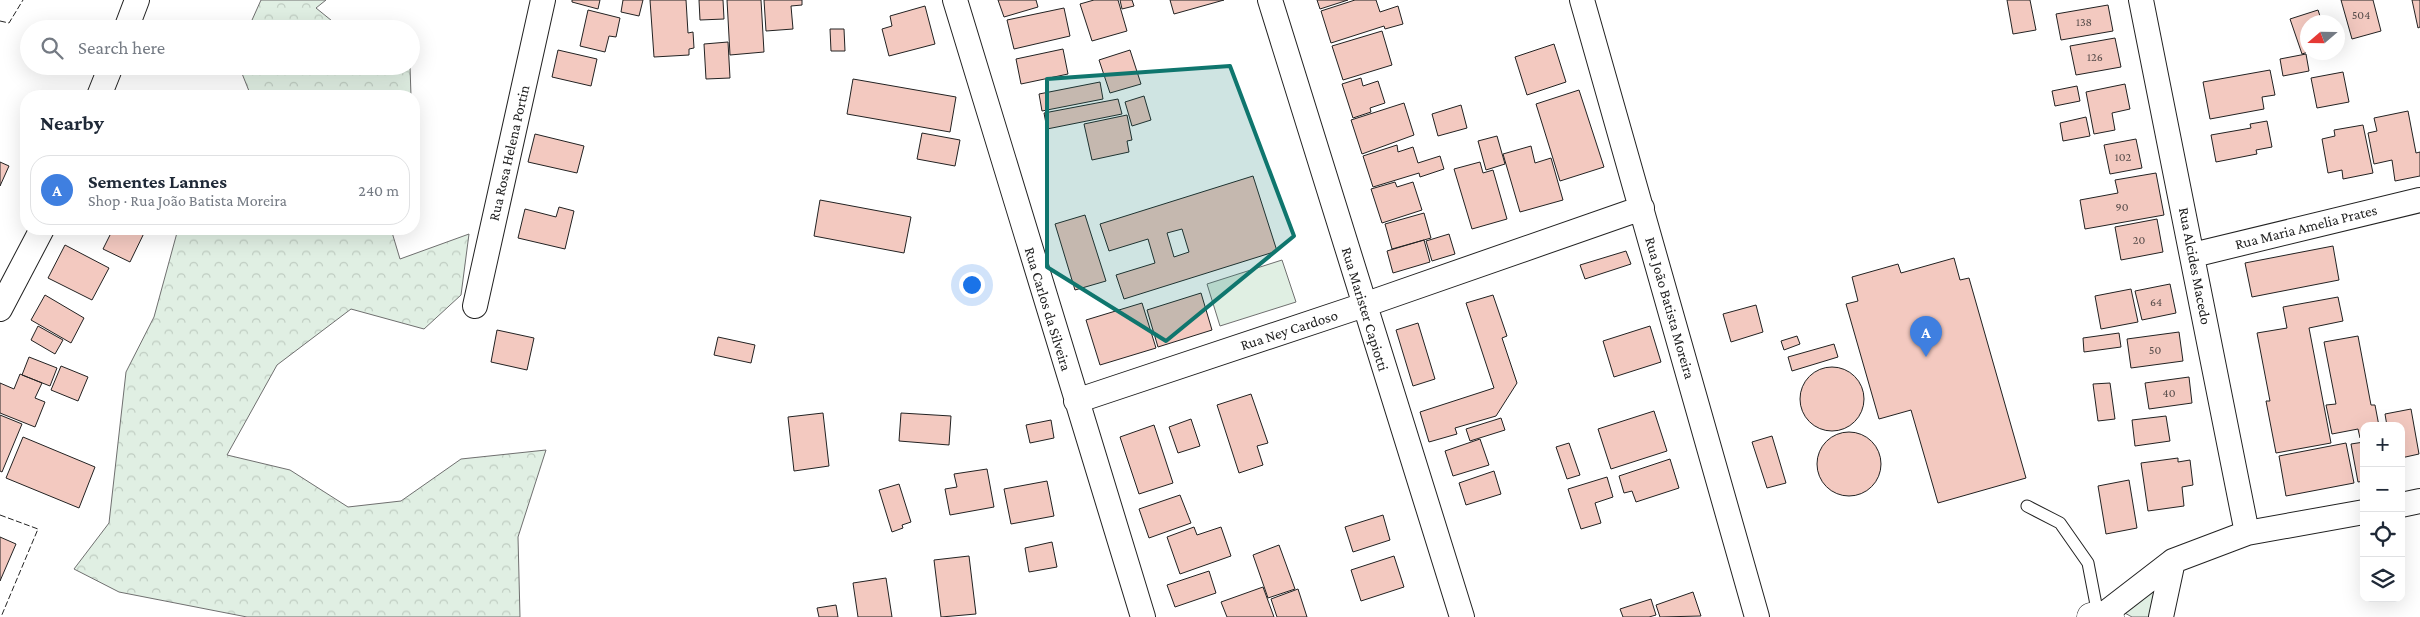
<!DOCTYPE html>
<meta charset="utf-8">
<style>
body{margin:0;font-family:"Crimson Pro",serif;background:#f2f2f3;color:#1f2937}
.controls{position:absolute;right:15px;bottom:15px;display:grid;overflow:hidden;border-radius:10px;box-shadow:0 5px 20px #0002}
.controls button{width:45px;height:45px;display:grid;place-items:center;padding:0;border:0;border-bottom:1px solid #e0e1e3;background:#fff;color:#1f2937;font:25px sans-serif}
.compass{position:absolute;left:2300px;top:15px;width:45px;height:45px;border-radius:50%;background:#fff;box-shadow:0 5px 20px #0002;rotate:250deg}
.you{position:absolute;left:971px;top:284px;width:18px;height:18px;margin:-12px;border:4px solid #fff;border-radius:50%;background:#1a73e8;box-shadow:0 0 0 8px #1a73e833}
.badge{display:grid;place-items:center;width:32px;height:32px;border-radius:50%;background:#b45309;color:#fff;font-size:16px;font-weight:700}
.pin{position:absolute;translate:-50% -41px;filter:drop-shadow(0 1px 2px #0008)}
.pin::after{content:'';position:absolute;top:26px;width:18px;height:15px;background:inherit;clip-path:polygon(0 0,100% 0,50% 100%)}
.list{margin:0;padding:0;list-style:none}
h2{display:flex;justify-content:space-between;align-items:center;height:65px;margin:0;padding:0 20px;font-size:21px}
h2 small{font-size:16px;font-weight:400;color:#747a83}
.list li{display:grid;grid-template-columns:32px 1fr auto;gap:15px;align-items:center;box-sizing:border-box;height:70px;margin:0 10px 10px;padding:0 10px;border:1px solid #e0e1e3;border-radius:20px}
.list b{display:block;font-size:19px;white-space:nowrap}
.list p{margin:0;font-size:16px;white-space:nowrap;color:#747a83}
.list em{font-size:16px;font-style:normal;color:#747a83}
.icon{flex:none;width:28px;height:28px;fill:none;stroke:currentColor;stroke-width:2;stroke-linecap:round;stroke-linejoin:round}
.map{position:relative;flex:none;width:2420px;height:617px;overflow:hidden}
.search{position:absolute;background:#fff;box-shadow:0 5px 20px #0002;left:20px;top:20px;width:400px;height:55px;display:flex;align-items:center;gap:12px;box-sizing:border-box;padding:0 18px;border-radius:28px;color:#747a83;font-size:19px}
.panel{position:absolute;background:#fff;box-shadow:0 5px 20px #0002;left:20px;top:90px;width:400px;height:145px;border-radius:20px}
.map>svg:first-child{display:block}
.forest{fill:url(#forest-crowns);stroke:#6f6f6f}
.garden{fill:#e0efe3;stroke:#6f6f6f}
.building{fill:#f3c9c0;stroke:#222;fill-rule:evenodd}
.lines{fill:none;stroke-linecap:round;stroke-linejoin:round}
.lane-casing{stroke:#222;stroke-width:13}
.street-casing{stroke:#222;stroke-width:26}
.secondary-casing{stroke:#222;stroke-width:29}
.lane{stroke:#fff;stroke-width:11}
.street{stroke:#fff;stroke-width:24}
.secondary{stroke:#fff;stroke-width:28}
.fence{stroke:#222;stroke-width:1;stroke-dasharray:6 2.5;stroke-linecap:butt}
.marked{fill:#0f766e;fill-opacity:0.2;stroke:#0f766e;stroke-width:4;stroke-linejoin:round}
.labels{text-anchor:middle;stroke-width:4;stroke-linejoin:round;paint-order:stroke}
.number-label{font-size:12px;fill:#564c4a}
.street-label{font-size:15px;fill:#222;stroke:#fff}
</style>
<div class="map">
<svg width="2420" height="617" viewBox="0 0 2420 617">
<defs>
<pattern id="forest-crowns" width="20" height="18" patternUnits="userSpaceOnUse" patternTransform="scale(1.25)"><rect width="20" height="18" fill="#e0efe3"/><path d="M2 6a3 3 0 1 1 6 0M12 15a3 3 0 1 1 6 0" fill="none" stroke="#c0cdc2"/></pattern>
</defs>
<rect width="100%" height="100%" fill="#fff"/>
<path class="forest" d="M261,0H326L316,8L342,29H248Z
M239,66H410L411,96H251Z
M178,229H391L400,259L469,234L461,295L424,329L351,309L277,365L227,455L290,470L348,507L401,501L461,459L546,450L518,537L520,617H247L119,592L74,569L109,523L126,372L154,317Z"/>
<path class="garden" d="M1282,260L1296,302L1220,326L1207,284Z
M2158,588L2156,617H2132L2123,612L2121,608Z"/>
<path class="building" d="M572,0H600L598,9L572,2Z
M623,0H643L639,16L621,12Z
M650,0H686L688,33L693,32L694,48L689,49V55L654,57Z
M699,0H723L724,19L700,20Z
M727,0H761L764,52L730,55Z
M764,0H802V5L791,6L793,29L766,31Z
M998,0H1036L1038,7L1004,17Z
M1094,0H1118L1127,31L1092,41L1080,4Z
M1120,0H1132L1134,6L1122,9Z
M1170,0H1224L1174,14Z
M1317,0H1348L1320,9Z
M1355,0H1376L1380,12L1398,6L1403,24L1385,29L1384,26L1331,43L1321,11Z
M2007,0H2030L2036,30L2013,34Z
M2341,0H2373L2381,31L2352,39Z
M2412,0H2420V27L2418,28Z
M2108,5L2113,31L2061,40L2056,14Z
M925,6L935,44L889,56L882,29L892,26L890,16Z
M1064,8L1070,36L1014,49L1007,20Z
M588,10L620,18L616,37L609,36L605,52L580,46Z
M2318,10L2322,22H2308V52L2302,54L2290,19Z
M830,29H844L845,51H831Z
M1382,31L1392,65L1343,80L1332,46Z
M2115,38L2121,67L2076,75L2070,46Z
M728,42L730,78L706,79L704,44Z
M1554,44L1566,82L1527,95L1515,57Z
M1063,49L1068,74L1021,84L1016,59Z
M558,50L597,59L591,86L552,77Z
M1130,50L1141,84L1110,93L1099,60Z
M2306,54L2309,71L2283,76L2280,59Z
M2270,70L2275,95L2262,97L2264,109L2210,119L2203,82Z
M2343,72L2349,102L2317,108L2311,78Z
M1361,78L1363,86L1378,81L1385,103L1370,108L1371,112L1353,118L1342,84Z
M853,79L956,97L950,132L847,114Z
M1100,82L1103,99L1042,111L1039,94Z
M2125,84L2130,109L2112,113L2115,130L2094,134L2086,92Z
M2077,86L2080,101L2055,106L2052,91Z
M1579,90L1604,167L1560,181L1536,104Z
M1144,96L1151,120L1132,126L1125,102Z
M1118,99L1122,114L1047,129L1044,113Z
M1404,103L1414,135L1362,154L1351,120Z
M1461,105L1467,128L1438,136L1432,114Z
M2408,111L2416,153L2420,152V176L2395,181L2392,160L2374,164L2368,133L2377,131L2374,118Z
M1127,115L1132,140L1127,141L1129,152L1092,160L1084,124Z
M2086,117L2090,136L2063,141L2060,123Z
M2267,121L2272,147L2256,150L2257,154L2216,162L2211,135L2251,128L2250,124Z
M2363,125L2373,173L2343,179L2342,170L2328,173L2322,139L2335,136L2334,130Z
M922,133L960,140L955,166L917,159Z
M535,134L584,146L577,173L528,162Z
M1497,136L1505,164L1486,170L1478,141Z
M2136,139L2142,168L2110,174L2104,145Z
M1397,145L1398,152L1413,147L1418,163L1440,156L1444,169L1420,177L1419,173L1373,187L1363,156Z
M1531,146L1535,163L1551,158L1563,200L1520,212L1503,154Z
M0,162L9,166L0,186Z
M1480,162L1483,173L1493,170L1507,219L1472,229L1454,169Z
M2156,173L2164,215L2085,229L2080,200L2118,193L2115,180Z
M1253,176L1277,251L1124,299L1116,275L1155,263L1148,239L1109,251L1100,224ZM1182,229L1189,252L1174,257L1167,233Z
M1395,182L1397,187L1413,182L1422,210L1382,223L1371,189Z
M820,200L911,217L904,253L814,236Z
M559,207L574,211L565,249L518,238L525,209L556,217Z
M1424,213L1431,238L1392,249L1385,224Z
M1085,215L1106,281L1075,290L1055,224Z
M2157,219L2163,252L2121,260L2115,227Z
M113,229H146L130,262L103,249Z
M1449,234L1455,254L1432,261L1426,241Z
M1424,240L1430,262L1393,273L1387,251Z
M65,245L109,268L92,300L48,278Z
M2333,246L2339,280L2252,297L2245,263Z
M1626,251L1631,264L1585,279L1580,265Z
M1954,258L1960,280L1969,278L2026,478L1938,503L1911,410L1879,419L1846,304L1858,301L1852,277L1898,264L1901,273Z
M2170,284L2176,313L2142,320L2135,291Z
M2131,289L2138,322L2101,329L2095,296Z
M1201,293L1212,330L1158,347L1147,310Z
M45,295L84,318L71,343L31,320Z
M1493,295L1507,336L1502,338L1517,383L1496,416L1455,428L1457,434L1429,442L1420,412L1494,388L1466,303Z
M2338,297L2343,321L2309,328L2331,443L2276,453L2266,401H2270L2257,333L2287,328L2283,307Z
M1142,303L1156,348L1100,365L1086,320Z
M1756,305L1763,332L1731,342L1723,314Z
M1418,323L1435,379L1413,386L1396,330Z
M38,326L63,340L55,354L31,340Z
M1650,326L1661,362L1614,377L1603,341Z
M497,330L534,338L527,370L491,362Z
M2179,332L2183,361L2131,368L2127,339Z
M2119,333L2121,347L2084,352L2083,338Z
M1797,336L1800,344L1784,350L1781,341Z
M2358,336L2371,405H2375L2379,426H2364V437L2360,438L2358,429L2332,434L2326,405L2336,404L2324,342Z
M718,337L755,345L751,363L714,355Z
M1834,344L1838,357L1792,371L1788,357Z
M29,357L57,368L50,386L22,375Z
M61,366L88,377L78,401L51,390Z
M1800 399a32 32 0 1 1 64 0a32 32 0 1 1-64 0Z
M20,374L42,383L35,398L45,402L35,427L0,413V383L14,389Z
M2189,377L2192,403L2149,409L2145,383Z
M2110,383L2115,419L2098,421L2093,384Z
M1251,394L1268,443L1257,446L1263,465L1239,473L1217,405Z
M2411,409L2419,454L2401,458V426H2387L2385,414Z
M1654,411L1667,451L1611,469L1598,429Z
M823,413L829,466L794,471L788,417Z
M901,413L951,416L949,445L899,441Z
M0,415L22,424L2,472L0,471Z
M2166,416L2170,441L2135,446L2132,420Z
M1501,418L1505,430L1470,441L1466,429Z
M1191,419L1200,446L1178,453L1169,427Z
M1051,420L1054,438L1030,443L1026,425Z
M1154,425L1173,483L1139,494L1120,437Z
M1817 464a32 32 0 1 1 64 0a32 32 0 1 1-64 0Z
M1772,436L1786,483L1767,488L1752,442Z
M23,437L95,467L79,508L6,478Z
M1480,439L1489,465L1453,476L1445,451Z
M2364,442V481L2358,482L2351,444Z
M1569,443L1580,475L1567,479L1556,447Z
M2346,443L2354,483L2286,496L2279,456Z
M2178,458V462L2190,460L2193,485L2182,487L2184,506L2148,511L2141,463Z
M1670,459L1679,488L1636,502L1632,491L1624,493L1619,476Z
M987,469L994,507L950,515L945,489L957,487L954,474Z
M1494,471L1501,494L1466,505L1459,483Z
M1607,477L1613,497L1595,503L1601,523L1581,529L1568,489Z
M2129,480L2137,528L2106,534L2098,486Z
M1047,481L1054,516L1011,524L1004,489Z
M899,484L911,522L902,525L903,528L892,532L879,490Z
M1180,495L1191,523L1149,538L1139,509Z
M1383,515L1390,540L1353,552L1345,527Z
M1194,527L1197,535L1221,527L1231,556L1180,574L1167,537Z
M0,537L16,544L0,581Z
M1052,542L1057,567L1029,572L1025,548Z
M1279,545L1295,589L1268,598L1253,555Z
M969,556L976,614L941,617L934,560Z
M1394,556L1404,587L1361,601L1351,570Z
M1209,571L1216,593L1175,607L1167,585Z
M886,578L892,617H858L853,583Z
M1263,587L1274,617H1227L1221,602Z
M1298,589L1307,617H1277L1271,599Z
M1693,592L1701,616L1660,617L1656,605Z
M1651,599L1656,615L1649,617H1623L1620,609Z
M836,605L838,617H819L817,608Z"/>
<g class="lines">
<defs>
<path id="lane" d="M2027,506L2060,523L2088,563L2098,615"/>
<path id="street" d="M955,0L1143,617
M1270,0L1462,617
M1582,0L1757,617
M2141,0L2247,533
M126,29L137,0
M99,96L111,66
M2193,255L2420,200
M475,306L543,0
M0,309L42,229
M1076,401L1364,305L1642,208
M2401,505L2420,501
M2103,615L2173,561L2247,533L2364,512
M2161,617L2173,561"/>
<path id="secondary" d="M2091,617L2098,615L2110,617"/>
</defs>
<use href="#lane" class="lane-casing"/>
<use href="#street" class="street-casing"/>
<use href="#secondary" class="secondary-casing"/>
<use href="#lane" class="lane"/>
<use href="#street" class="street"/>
<use href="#secondary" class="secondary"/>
<path class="fence" d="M0,21L9,23L23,0
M0,515L38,529L1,617"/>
</g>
<path class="marked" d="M1230,66L1294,236L1166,341L1047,267V79Z"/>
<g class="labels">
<g class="number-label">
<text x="2361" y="19">504</text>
<text x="2084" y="26">138</text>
<text x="2095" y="61">126</text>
<text x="2123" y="161">102</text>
<text x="2122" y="211">90</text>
<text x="2139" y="244">20</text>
<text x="2156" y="306">64</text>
<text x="2155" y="354">50</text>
<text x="2169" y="397">40</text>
</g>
<g class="street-label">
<text transform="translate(509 153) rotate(-77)" y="5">Rua Rosa Helena Portin</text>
<text transform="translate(2306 227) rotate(-14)" y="5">Rua Maria Amelia Prates</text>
<text transform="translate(2195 266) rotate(79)" y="5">Rua Alcides Macedo</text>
<text transform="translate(1670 308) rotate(74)" y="5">Rua João Batista Moreira</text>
<text transform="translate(1048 309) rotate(73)" y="5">Rua Carlos da Silveira</text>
<text transform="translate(1365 309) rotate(73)" y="5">Rua Marister Capiotti</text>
<text transform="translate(1289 330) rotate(-18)" y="5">Rua Ney Cardoso</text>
</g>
</g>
</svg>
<div class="controls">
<button>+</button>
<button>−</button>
<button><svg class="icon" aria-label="locate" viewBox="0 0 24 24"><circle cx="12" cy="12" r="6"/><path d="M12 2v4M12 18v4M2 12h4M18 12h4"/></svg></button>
<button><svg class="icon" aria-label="layers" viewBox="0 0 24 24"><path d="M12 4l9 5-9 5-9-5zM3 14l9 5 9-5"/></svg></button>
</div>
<svg class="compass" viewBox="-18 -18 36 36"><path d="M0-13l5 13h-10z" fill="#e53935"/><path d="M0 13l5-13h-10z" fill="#747a83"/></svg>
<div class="you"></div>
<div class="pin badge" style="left:1926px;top:357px;background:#3f7fe0">A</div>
<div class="search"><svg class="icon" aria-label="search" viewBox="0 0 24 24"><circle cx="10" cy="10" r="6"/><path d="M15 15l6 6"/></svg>Search here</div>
<section class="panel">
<h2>Nearby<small></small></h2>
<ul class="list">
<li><span class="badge" style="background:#3f7fe0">A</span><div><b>Sementes Lannes</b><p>Shop · Rua João Batista Moreira</p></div><em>240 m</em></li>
</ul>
</section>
</div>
